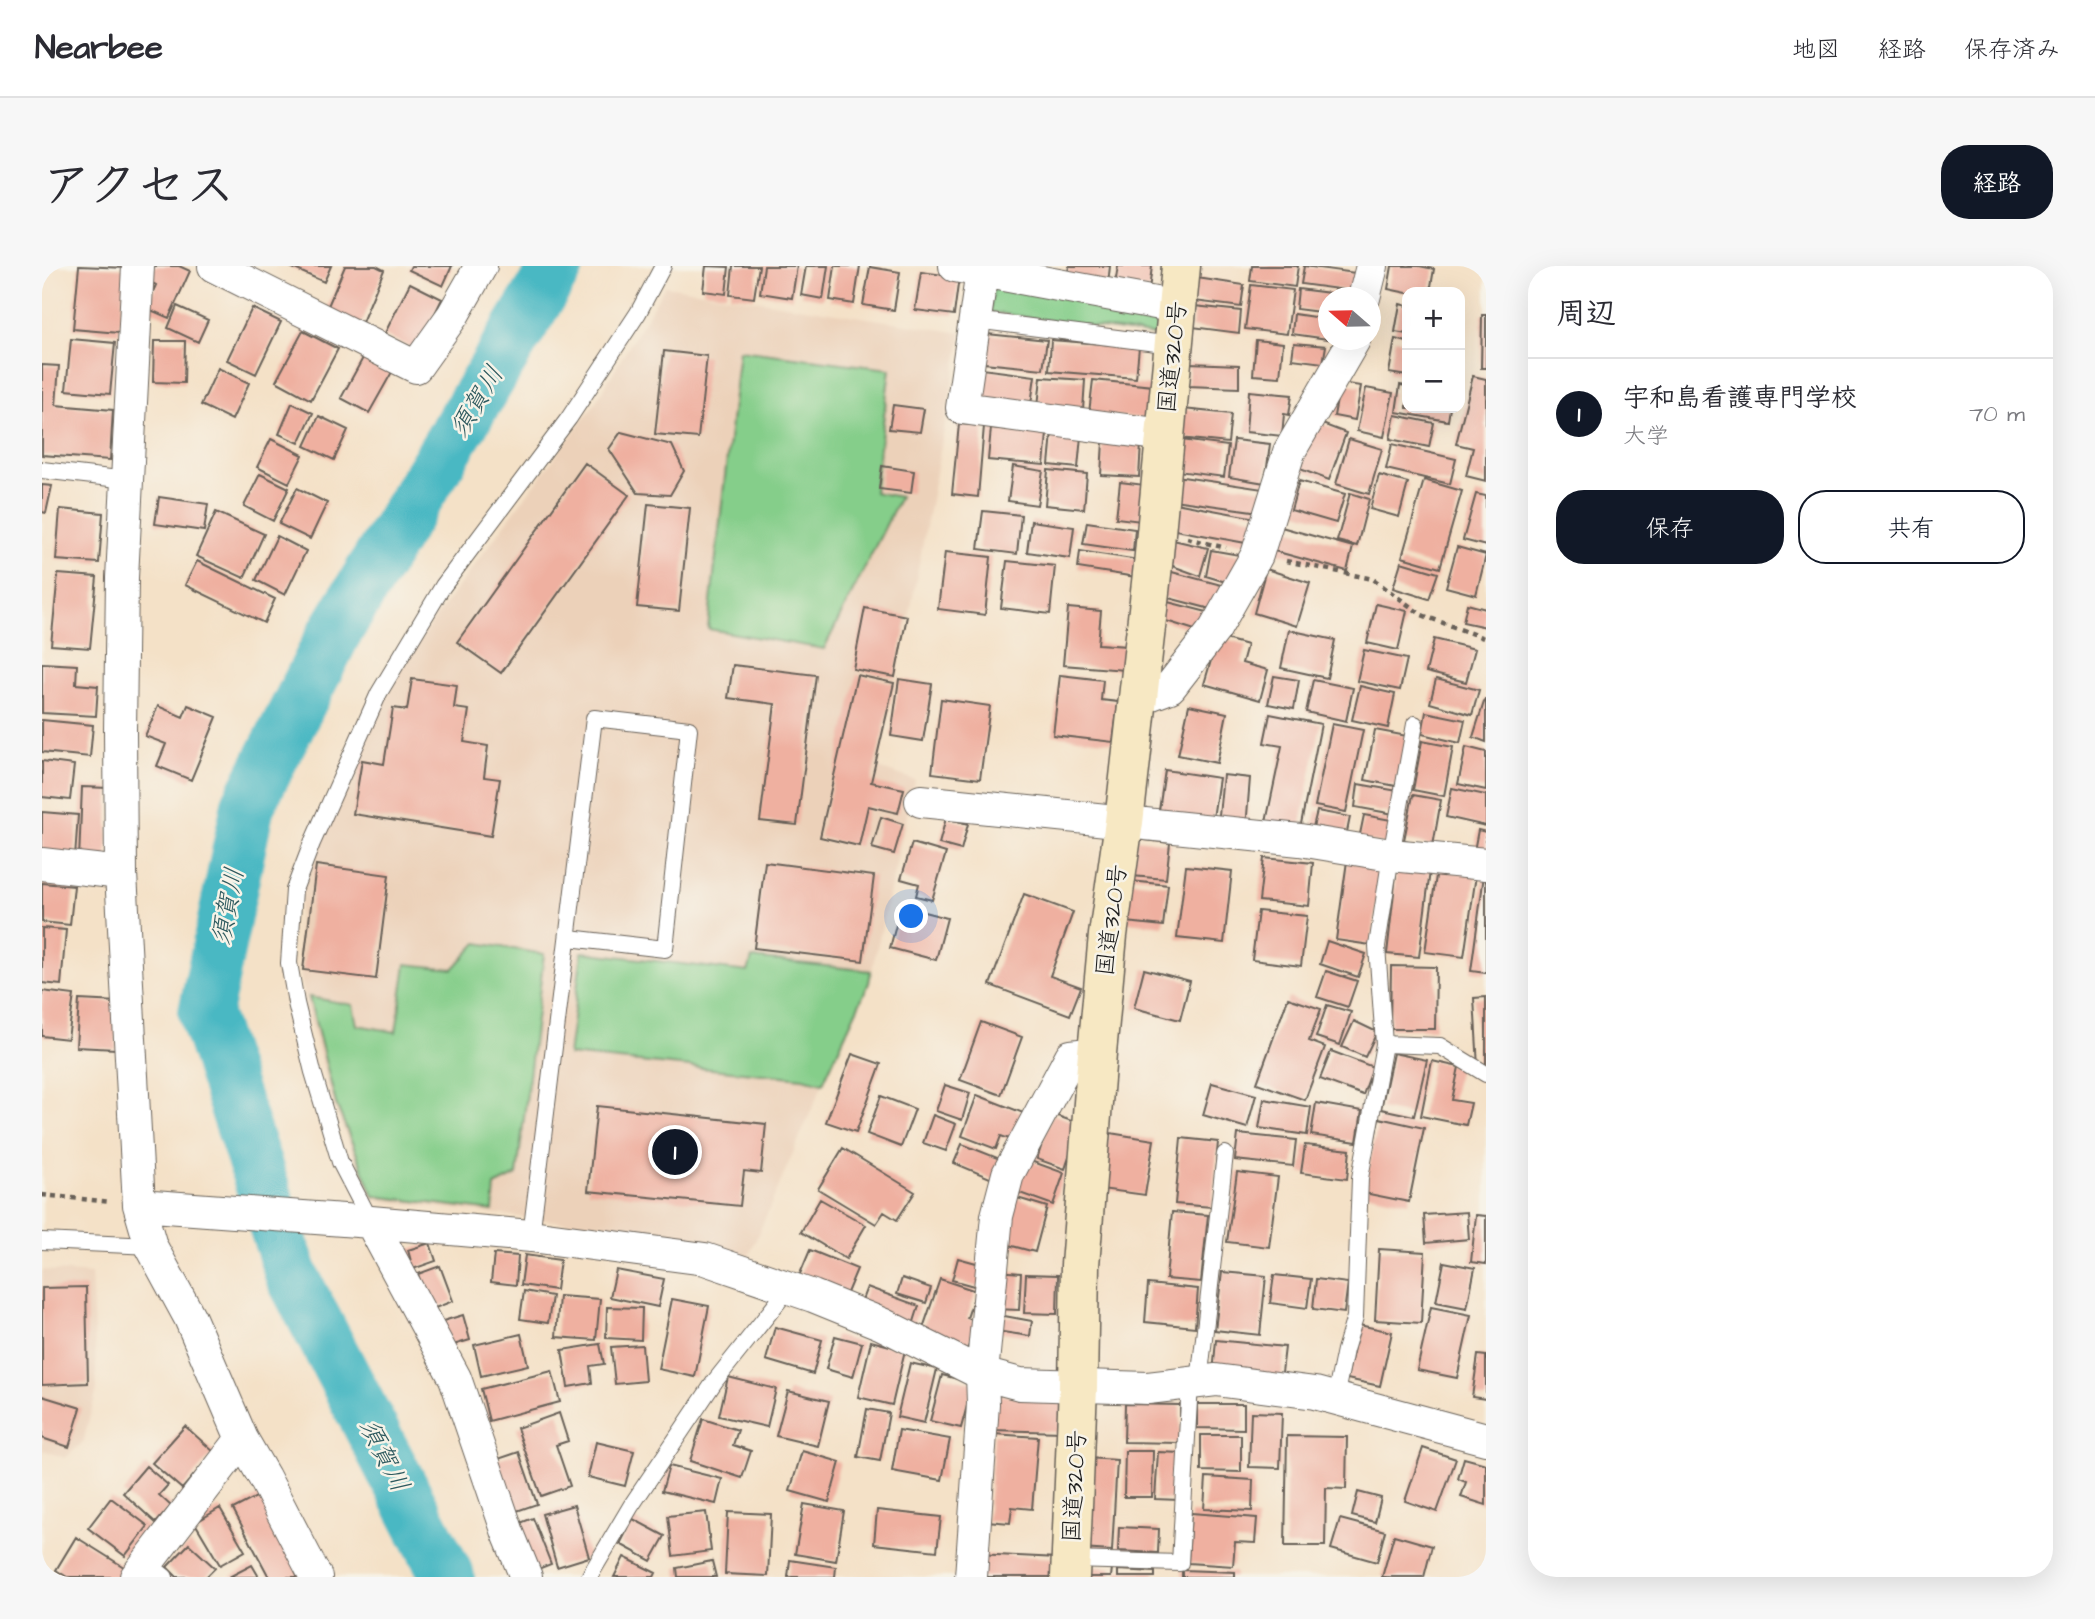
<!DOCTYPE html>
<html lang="ja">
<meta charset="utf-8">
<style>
body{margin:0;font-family:"Architects Daughter","Klee One",sans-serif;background:#f7f7f7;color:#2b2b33}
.controls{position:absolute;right:21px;top:21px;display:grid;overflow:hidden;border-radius:14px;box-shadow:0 7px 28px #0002}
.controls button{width:63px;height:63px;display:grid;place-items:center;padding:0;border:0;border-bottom:2px solid #e1e1e2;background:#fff;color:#2b2b33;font:35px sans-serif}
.compass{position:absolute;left:1276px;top:21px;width:63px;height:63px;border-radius:50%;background:#fff;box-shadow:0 7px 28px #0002;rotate:290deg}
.you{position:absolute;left:870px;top:651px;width:24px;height:24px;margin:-18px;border:5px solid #fff;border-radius:50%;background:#1a73e8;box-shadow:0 0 0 10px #1a73e833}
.badge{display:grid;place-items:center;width:46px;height:46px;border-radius:50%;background:#111827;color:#fff;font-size:23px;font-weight:700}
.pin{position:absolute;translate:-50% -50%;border:4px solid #fff;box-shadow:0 2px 7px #0006}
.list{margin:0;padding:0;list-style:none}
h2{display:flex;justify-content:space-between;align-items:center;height:91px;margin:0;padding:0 28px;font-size:30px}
h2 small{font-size:23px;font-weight:400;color:#7c7c81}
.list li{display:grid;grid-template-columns:46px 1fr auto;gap:21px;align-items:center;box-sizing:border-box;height:112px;padding:0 28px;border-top:2px solid #e1e1e2}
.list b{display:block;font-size:26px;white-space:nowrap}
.list p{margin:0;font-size:23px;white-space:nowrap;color:#7c7c81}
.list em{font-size:23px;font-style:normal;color:#7c7c81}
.actions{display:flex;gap:14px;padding:21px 28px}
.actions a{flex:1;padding:16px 0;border:2px solid #111827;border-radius:28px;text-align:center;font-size:24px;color:#111827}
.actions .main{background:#111827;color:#fff}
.map{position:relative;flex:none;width:1444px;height:1311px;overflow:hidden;border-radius:28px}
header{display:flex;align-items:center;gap:42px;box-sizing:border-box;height:98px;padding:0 35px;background:#fff;border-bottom:2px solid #e1e1e2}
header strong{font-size:33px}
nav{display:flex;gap:38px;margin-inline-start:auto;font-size:24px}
.intro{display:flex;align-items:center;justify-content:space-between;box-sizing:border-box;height:168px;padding:0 42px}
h1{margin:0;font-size:49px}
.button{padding:18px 32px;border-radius:28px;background:#111827;color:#fff;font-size:24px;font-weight:700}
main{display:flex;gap:42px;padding:0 42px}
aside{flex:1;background:#fff;border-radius:28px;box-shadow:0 7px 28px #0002}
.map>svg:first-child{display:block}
.built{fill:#ecd1b9}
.green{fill:#85ce8a;stroke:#507553;stroke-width:2}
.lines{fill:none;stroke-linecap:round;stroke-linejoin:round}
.river{stroke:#4ab8c3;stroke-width:54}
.building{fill:#efb0a0}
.lane-casing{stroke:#686158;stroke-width:18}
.street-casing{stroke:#686158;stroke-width:34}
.secondary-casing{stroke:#686158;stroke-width:41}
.path{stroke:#686158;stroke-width:4.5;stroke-dasharray:5 5;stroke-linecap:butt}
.lane{stroke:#fff;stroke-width:16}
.street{stroke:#fff;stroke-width:32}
.secondary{stroke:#f7e8c3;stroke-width:38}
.labels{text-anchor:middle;stroke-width:5;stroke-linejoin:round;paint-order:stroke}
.street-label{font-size:24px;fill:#1c1c1c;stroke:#f7f3e8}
.water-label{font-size:26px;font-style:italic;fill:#2e5a5f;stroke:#f7f3e8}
</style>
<header>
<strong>Nearbee</strong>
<nav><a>地図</a><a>経路</a><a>保存済み</a></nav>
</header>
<div class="intro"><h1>アクセス</h1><a class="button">経路</a></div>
<main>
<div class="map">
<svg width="1444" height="1311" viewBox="0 0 1444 1311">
<rect width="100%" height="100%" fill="#f7f3e8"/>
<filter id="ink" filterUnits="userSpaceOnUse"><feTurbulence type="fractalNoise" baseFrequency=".0143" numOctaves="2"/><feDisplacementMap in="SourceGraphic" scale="14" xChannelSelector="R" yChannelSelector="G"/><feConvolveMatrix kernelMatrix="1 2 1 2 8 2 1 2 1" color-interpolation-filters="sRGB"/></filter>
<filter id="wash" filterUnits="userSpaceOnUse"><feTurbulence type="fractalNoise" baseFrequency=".00686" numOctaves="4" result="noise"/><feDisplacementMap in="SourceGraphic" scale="28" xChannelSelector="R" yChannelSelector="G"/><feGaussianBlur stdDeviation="1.57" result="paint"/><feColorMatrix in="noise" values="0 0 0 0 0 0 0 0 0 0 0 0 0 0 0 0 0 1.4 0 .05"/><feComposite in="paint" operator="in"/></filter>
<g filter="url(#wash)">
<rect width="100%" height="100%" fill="#f4e1c7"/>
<path class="built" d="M623,20L920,67L869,341L836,502L873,514L827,717L781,817L706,992L663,977L505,954L330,934L292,841L266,749L259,712L256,657L259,630L275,579L356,407L398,345L550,142Z
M0,1004L49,1008L55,1124L41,1176L23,1192L1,1184L0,1186Z"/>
<path class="green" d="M952,19L1127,44L1123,71L948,46Z
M697,84L848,103L832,226L858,231L782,383L666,363Z
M435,677L502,688L475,909L453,920L451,945L332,930L294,838L267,731L311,739L315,759L354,766L364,698L411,703Z
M540,686L706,706L710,692L829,705L827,717L781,817L761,812L526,789Z"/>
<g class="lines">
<path class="river" d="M406,1311L250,1010L163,747L206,539L292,368L515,0"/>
</g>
<g id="blocks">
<path class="building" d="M37,0L84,2L77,67L31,63Z
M112,0H137L148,5L127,52L104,42L114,19L105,14Z
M246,0H289L282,16Z
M303,0H334L342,4L318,61L283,47Z
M369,0H410L401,20L367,4Z
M664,0L687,1L684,28L661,25Z
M691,0H717L712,32L688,29Z
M722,0H755L750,32L718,27Z
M764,0H786L781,33L759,29Z
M793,0H818L812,38L788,34Z
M1027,0H1068L1066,18L1025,12Z
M1076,0H1110L1107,24L1073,19Z
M1210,0H1256L1253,21L1208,15Z
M1262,0L1321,8L1318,26L1259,18Z
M1350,0H1377L1392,3L1388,26L1365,27L1346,23Z
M828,1L858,6L852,44L821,39Z
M879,6L917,11L912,49L873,44Z
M1155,12L1202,19L1199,41L1152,35Z
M368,17L400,33L375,84L342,69Z
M1209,19L1251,24L1245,68L1203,63Z
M1256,23L1312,30V32H1286V47L1254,43Z
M1358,38L1365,40V68L1353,66Z
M135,40L166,54L156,76L126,62Z
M1152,40L1199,45L1197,67L1150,61Z
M210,42L239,56L214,108L185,94Z
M1252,48L1286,53V73L1250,68Z
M1440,49H1444V102H1439Z
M261,65L296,83L269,134L234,115Z
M945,68L1005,74L1001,103L942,97Z
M29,73L73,77L68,128L24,124Z
M1353,73L1365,76V110L1347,107Z
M1009,74L1097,81L1094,112L1007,105Z
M1214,74L1241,77L1238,111L1211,109Z
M112,75H143L142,117L111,116Z
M1252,77L1284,80L1281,97L1250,93Z
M622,85L665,90L656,172L613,168Z
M322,90L350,106L327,147L299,132Z
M1147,97L1197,99V122L1146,120Z
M0,99L17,100L14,139L71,144L68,194L0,189Z
M176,102L207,117L190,154L159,139Z
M940,103L993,110L989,138L937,132Z
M1431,110L1444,113V215L1424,210L1431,182L1414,178Z
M999,111L1043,114L1041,144L996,141Z
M1051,114L1111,120L1107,153L1047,147Z
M1298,117L1319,120L1313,154L1292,150Z
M1358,119L1365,120V142H1408L1406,155L1354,146Z
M1324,122L1351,127L1342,171L1315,165Z
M1207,125L1250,129L1247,149L1242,148L1240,170L1204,166Z
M250,137L271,147L257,177L237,168Z
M851,139L882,143L878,166L847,163Z
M1141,143L1189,148L1186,177L1138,172Z
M1353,149L1392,157L1387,181L1348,173Z
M277,150L306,164L292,194L263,180Z
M1275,156L1304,167L1287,214L1258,203Z
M917,158L942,160L936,231L910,228Z
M949,162L1005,168L1002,199L946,194Z
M579,166L630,179L642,205L628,229L596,227L567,183Z
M1010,167L1039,170L1036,202L1007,199Z
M229,173L261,189L247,217L215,201Z
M1307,173L1340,183L1327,228L1294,218Z
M1139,174L1186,180L1182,211L1135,205Z
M1192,174L1228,178L1223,217L1187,211Z
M1061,175L1099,177L1097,211L1059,209Z
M1350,178L1414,193L1408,218L1344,203Z
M543,197L587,229L459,407L415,376Z
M840,200L872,205L869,227L837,223Z
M971,200L1001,205L995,239L966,235Z
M1006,204L1045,208L1042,243L1003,239Z
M218,208L247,222L231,255L202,240Z
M1337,209L1366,217L1357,251L1328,243Z
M1134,210L1221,223L1218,246L1131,234Z
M1382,214L1420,225L1398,302L1360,291Z
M1257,215L1303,228L1294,257L1249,244Z
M1078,216L1103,219L1099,255L1074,252Z
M0,219L10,220L4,247L0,246Z
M255,222L285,237L268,273L237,258Z
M1308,227L1327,233L1315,280L1295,275Z
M1434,228L1444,230V280L1421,274Z
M117,231L166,238L162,265L113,258Z
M1133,237L1214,252L1209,278L1128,263Z
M606,238L648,242L637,345L595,341Z
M18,243L61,247L57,297L14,294Z
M941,245L979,249L975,288L936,283Z
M174,246L222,268L202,312L154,290Z
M989,255L1032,261L1028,292L985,286Z
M1045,256L1093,263L1091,285L1041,278Z
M1232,259L1311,281L1305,305L1225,283Z
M235,270L264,285L243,329L214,314Z
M1131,274L1166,282L1158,310L1125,298Z
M1415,281L1444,289L1434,329L1404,321Z
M1169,284L1203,290L1187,317L1164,310Z
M1038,285L1097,294L1094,311L1036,302Z
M903,286L949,291L943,349L896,343Z
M155,295L233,333L222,357L143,319Z
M965,295L1013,300L1008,348L959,342Z
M1359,296L1396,307L1387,333L1351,322Z
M1224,303L1268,317L1255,360L1212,347Z
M1126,305L1187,321L1169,343L1119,330Z
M16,308L55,311L48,382L9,379Z
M1122,335L1165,346L1156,365L1118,353Z
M1334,338L1365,345L1356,384L1325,377Z
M1425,338L1444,343V361L1421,356Z
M823,342L865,350L853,411L811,403Z
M1026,342L1059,345L1056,378L1085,380L1083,404L1021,399Z
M1247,364L1293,374L1285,412L1239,402Z
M1176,371L1205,379L1200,397L1226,404L1218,434L1162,418Z
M1392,373L1433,383L1424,416L1384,406Z
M1322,384L1365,393L1358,424L1315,415Z
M0,397L35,399L34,418L56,420L54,450L0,447Z
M691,399L774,409L755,559L718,555L733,438L686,432Z
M815,409L852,417L829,516L862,523L856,547L826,540L817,580L778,571Z
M1018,409L1061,414L1059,434L1076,436L1071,476L1011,469Z
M1232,410L1257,414L1252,443L1226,438Z
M370,413L415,419L412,442L427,444L422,476L446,480L442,511L458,513L449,570L311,548L320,494L342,498L351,442L365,444Z
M857,413L890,418L881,475L849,470Z
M1394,413L1437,424L1430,449L1388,437Z
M1271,414L1311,422L1304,455L1264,446Z
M1318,420L1353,428L1346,462L1310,454Z
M899,433L948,440L938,513L890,507Z
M1443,433H1444V476L1431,471Z
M146,439L175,451L149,514L115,500L124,478L103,470L116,440L141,451Z
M1147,439L1185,447L1175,497L1136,489Z
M1384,446L1423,454L1418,477L1380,468Z
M1228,448L1279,458L1257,568L1223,561L1240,480L1222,477Z
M0,454L51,459L48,491L0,486Z
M1290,458L1321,464L1304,546L1273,540Z
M1333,464L1365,470L1354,520L1323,514Z
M1380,475L1411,481L1402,530L1371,524Z
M1424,481L1444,486V524L1416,518Z
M0,495L32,499L28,534L0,531Z
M1123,504L1177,512L1170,559L1116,551Z
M1181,509L1208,512L1204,562L1176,559Z
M1316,518L1356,525L1352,548L1313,541Z
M40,521L67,522L65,595L37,594Z
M1410,522L1444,529V560L1404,551Z
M1371,529L1399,534L1391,580L1362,574Z
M1275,545L1308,551L1303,576L1269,569Z
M0,546L36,549L33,591L0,588Z
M1322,549L1349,554L1345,579L1317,573Z
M839,551L861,558L852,588L830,582Z
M904,552L926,558L919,584L897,578Z
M1436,564L1444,566V587L1432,585Z
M1094,573L1128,577L1124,613L1090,610Z
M870,577L904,587L890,634L874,630L877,618L859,613Z
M1222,592L1271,597L1267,640L1217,635Z
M1305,595L1340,600L1329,679L1294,674Z
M723,596L832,610L821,695L712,682Z
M274,599L347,609L334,713L261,704Z
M1144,600L1190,605L1182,677L1135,672Z
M1355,600L1388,605L1377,691L1345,688Z
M1395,603L1434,609L1422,691L1383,686Z
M1442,609H1444V707L1429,705Z
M1089,615L1126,619L1121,660L1085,656Z
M0,617L32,620L28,659L0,656Z
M982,628L1031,646L1008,710L1039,721L1028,749L948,719Z
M859,640L905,652L894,694L848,682Z
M1216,645L1265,650L1259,700L1210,694Z
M0,662L24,664L19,719L0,717Z
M1285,675L1324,688L1316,711L1278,698Z
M1349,700L1394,701L1393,763H1348Z
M1102,703L1148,715L1138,754L1092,742Z
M1284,705L1315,715L1306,741L1275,731Z
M0,725L32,729L26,773L0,770Z
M1444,731V800L1436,801L1432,732Z
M1246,732L1279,743L1267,775L1283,781L1263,834L1215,817Z
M37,734L76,736L74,783L34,781Z
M1285,739L1309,746L1298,779L1274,771Z
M1312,755L1335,766L1323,791L1300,781Z
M939,756L980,771L959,829L918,814Z
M1289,785L1331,801L1321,829L1278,813Z
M1351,787L1385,794L1372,850L1339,843Z
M810,788L839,798L814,866L784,856Z
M1390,795L1417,801L1410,834L1429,837L1424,859L1379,850Z
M1170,817L1214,829L1205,862L1161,849Z
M903,819L928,827L920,854L894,845Z
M935,829L984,848L973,875L959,870L954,883L920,870Z
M839,830L873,843L859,881L825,868Z
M1222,833L1269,841L1265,869L1217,862Z
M1274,837L1320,845L1315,876L1269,869Z
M555,840L724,858L719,907L702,905L698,940L546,925Z
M1010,848L1038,858L1023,903L995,893Z
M891,849L914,858L904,885L881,877Z
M1337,852L1382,862L1367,936L1322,927Z
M1068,867L1112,874L1103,929L1059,923Z
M1196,868L1254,874L1251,900L1193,894Z
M1139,872L1176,876L1170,941L1133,938Z
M920,878L963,895L955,915L912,897Z
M1263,879L1308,884L1305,913L1259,907Z
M801,882L873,926L855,954L842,946L834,958L776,923Z
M983,893L1022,907L1011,939L972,925Z
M1195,906L1236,911L1227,981L1185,976Z
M972,931L1005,941L993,986L959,977Z
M778,933L824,959L804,993L759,966Z
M1130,946L1166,949L1159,1016L1124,1013Z
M1425,946L1427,973L1384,977L1382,949Z
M1434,949L1444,950V998L1429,996Z
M388,977L394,995L371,1003L366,984Z
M1337,983L1383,986L1379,1057L1333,1054Z
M768,984L815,1003L802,1034L755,1015Z
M452,988L476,990L474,1019L449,1016Z
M483,989L518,994L514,1024L479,1019Z
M916,992L945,1000L939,1022L910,1014Z
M1402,996L1433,1002L1425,1042L1394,1036Z
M398,1000L411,1035L388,1044L376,1008Z
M574,1004L622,1013L616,1041L568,1031Z
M955,1005L979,1007L977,1044L953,1043Z
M1180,1006L1224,1010L1218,1069L1173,1064Z
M984,1008L1016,1009L1015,1048L982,1047Z
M1232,1009L1269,1013L1265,1042L1228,1037Z
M860,1012L889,1022L884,1037L855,1028Z
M898,1013L934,1025L925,1052L935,1056L925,1084L879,1068Z
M1274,1013L1306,1017L1302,1047L1271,1043Z
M1106,1018L1156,1023L1153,1061L1103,1056Z
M44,1021L46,1117L0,1119V1022Z
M825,1021L877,1040L870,1062L817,1042Z
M482,1025L510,1030L506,1057L478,1053Z
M517,1030L558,1033L554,1074L514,1071Z
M630,1033L667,1040L653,1111L616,1103Z
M565,1041L600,1042L599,1074L564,1072Z
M1389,1041L1429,1049L1415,1112L1375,1104Z
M421,1049L428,1074L408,1080L401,1055Z
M957,1049L990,1055L988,1070L954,1065Z
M1317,1059L1350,1066L1338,1120L1305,1113Z
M733,1061L780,1074L771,1108L724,1094Z
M479,1068L486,1099L439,1110L432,1079Z
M793,1070L820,1077L811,1111L784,1103Z
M1174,1074L1243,1081L1239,1115L1171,1108Z
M829,1075L863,1084L850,1139L816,1131Z
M558,1078L562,1098L548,1100L550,1117L526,1121L520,1084Z
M600,1079L603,1115L573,1118L569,1081Z
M1436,1089L1444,1090V1133L1430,1131Z
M868,1097L895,1103L882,1157L855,1151Z
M510,1105L518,1136L447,1155L439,1123Z
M900,1109L931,1117L919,1162L888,1155Z
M686,1111L734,1123L725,1161L677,1150Z
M746,1125L787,1135L776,1180L734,1170Z
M952,1129L1022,1131L1021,1166L951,1164Z
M0,1130L39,1142L27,1181L0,1172Z
M1083,1138L1138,1139V1177L1082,1176Z
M1155,1138H1202V1163L1155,1162Z
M825,1143L847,1147L838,1195L816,1191Z
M1209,1146L1240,1147L1238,1202L1207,1201Z
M517,1147L526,1175L514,1179L528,1220L499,1230L475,1162Z
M661,1153L696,1164L691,1179L709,1185L700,1212L648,1195Z
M143,1160L172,1186L140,1223L110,1197Z
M857,1164L908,1173L900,1214L850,1205Z
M952,1168L996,1171L990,1243L970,1241L968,1257L945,1255Z
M1159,1169H1199V1206L1159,1205Z
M1245,1170L1305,1171L1304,1223L1284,1222L1283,1280H1243Z
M554,1176L592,1185L583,1220L546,1211Z
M1381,1182L1414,1193L1395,1246L1363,1235Z
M760,1185L798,1196L787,1236L748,1225Z
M1083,1185H1111L1110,1231H1082Z
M477,1186L495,1238L472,1246L453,1194Z
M1116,1186L1139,1187L1137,1234L1113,1233Z
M1045,1192L1075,1194L1070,1285L1039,1283Z
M1422,1192L1444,1198V1239L1419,1231L1424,1216L1416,1213Z
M104,1200L126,1219L117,1229L129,1240L114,1257L81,1227Z
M627,1200L680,1213L674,1238L620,1225Z
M1164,1211L1211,1214L1210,1245L1162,1243Z
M1316,1226L1339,1232L1333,1256L1310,1250Z
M218,1229L260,1311H227L191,1243Z
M69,1232L106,1260L83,1290L46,1262Z
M762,1238L802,1245L794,1295L753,1288Z
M532,1239L547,1291L515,1301L500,1248Z
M178,1242L203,1285L178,1299L153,1257Z
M835,1244L899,1251L895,1285L832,1278Z
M664,1246L669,1285L631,1290L626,1250Z
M686,1246L729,1248L726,1310L683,1308Z
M1149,1247L1215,1252L1213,1277L1193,1276L1191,1300L1146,1297Z
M491,1252L509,1298L491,1305L473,1259Z
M591,1253L623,1270L609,1295L578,1278Z
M1298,1253L1343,1265L1335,1296L1289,1283Z
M1077,1261L1117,1263L1116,1287L1076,1285Z
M1352,1269L1390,1280L1382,1311H1340Z
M34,1271L85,1303L80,1311H25L14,1304Z
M147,1278L173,1302L164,1311H135L125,1301Z
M935,1288L1016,1292L1015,1311H934Z
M582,1291L614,1307L612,1311H572Z
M748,1294L794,1301L793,1311H746Z
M670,1295L674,1311H636L635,1302Z
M210,1299L217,1311H187Z
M1041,1300L1070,1302L1069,1311H1040Z
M1076,1304L1113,1306V1311H1076Z
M1140,1304L1193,1306V1311H1140Z"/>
</g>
</g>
<g filter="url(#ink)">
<use href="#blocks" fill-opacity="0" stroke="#686158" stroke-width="2"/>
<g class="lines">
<defs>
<path id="lane" d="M933,54L1130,79
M0,204L85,214
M1342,778L1398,780L1444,808
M329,956L298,896L271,806L254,737L247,697L252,624L270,577L337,427L401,320L527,152L596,47L621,0
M489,970L552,452L647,463L623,683L527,672
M0,975L109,980
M1157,1116L1183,888
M1293,1132L1303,1084L1313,1051L1318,912L1342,778L1335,680L1349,589L1373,458
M1029,1294L1138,1297L1148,1117
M104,1296L123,1311
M547,1311L589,1240L673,1115L747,1022
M1444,1311V1310"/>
<path id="street" d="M96,0L80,312L78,465L79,607L97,939L109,980L148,1052L200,1173L222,1211L274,1311
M172,0L374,101L411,49L439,0
M913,0L1135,41
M940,5L920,142L1122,169
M1322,32L1330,0
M1096,433L1128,421L1173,363L1215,289L1247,186L1312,74
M879,535L1258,574L1349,589L1444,598
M0,598L79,607
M97,939L329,956L489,970L663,993L771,1030L840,1058L940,1108L978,1118L1106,1122L1174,1114L1273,1127L1444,1173
M329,956L413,1112L466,1267L484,1311
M94,1311L200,1173
M929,1311L941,1138L940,1108L955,950L966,908L1029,790L1055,787"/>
<path id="secondary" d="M1028,1311L1036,1121L1038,999L1055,787L1066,669L1082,556L1111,299L1139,0"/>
</defs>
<use href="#lane" class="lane-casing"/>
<use href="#street" class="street-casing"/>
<use href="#secondary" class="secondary-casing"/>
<path class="path" d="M1145,272L1184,282
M1244,295L1331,313L1380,349L1444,373
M0,929L69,936"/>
<use href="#lane" class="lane"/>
<use href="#street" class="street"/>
<use href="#secondary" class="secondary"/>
</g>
</g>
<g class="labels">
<g class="street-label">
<text transform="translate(1130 91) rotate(-84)" y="8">国道320号</text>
<text transform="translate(1069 654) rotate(-83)" y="8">国道320号</text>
<text transform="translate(1032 1220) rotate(-87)" y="8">国道320号</text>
</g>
<g class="water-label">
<text transform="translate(434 135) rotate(-59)" y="9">須賀川</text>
<text transform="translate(185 640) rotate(-79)" y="9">須賀川</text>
<text transform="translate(343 1189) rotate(63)" y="9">須賀川</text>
</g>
</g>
</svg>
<div class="controls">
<button>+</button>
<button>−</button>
</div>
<svg class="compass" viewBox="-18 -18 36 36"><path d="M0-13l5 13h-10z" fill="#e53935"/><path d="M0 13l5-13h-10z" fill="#7c7c81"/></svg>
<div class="you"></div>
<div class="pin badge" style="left:633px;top:886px">1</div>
</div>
<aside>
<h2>周辺<small></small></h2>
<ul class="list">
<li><span class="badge">1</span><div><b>宇和島看護専門学校</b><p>大学</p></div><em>70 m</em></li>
</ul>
<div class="actions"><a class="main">保存</a><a>共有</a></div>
</aside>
</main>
